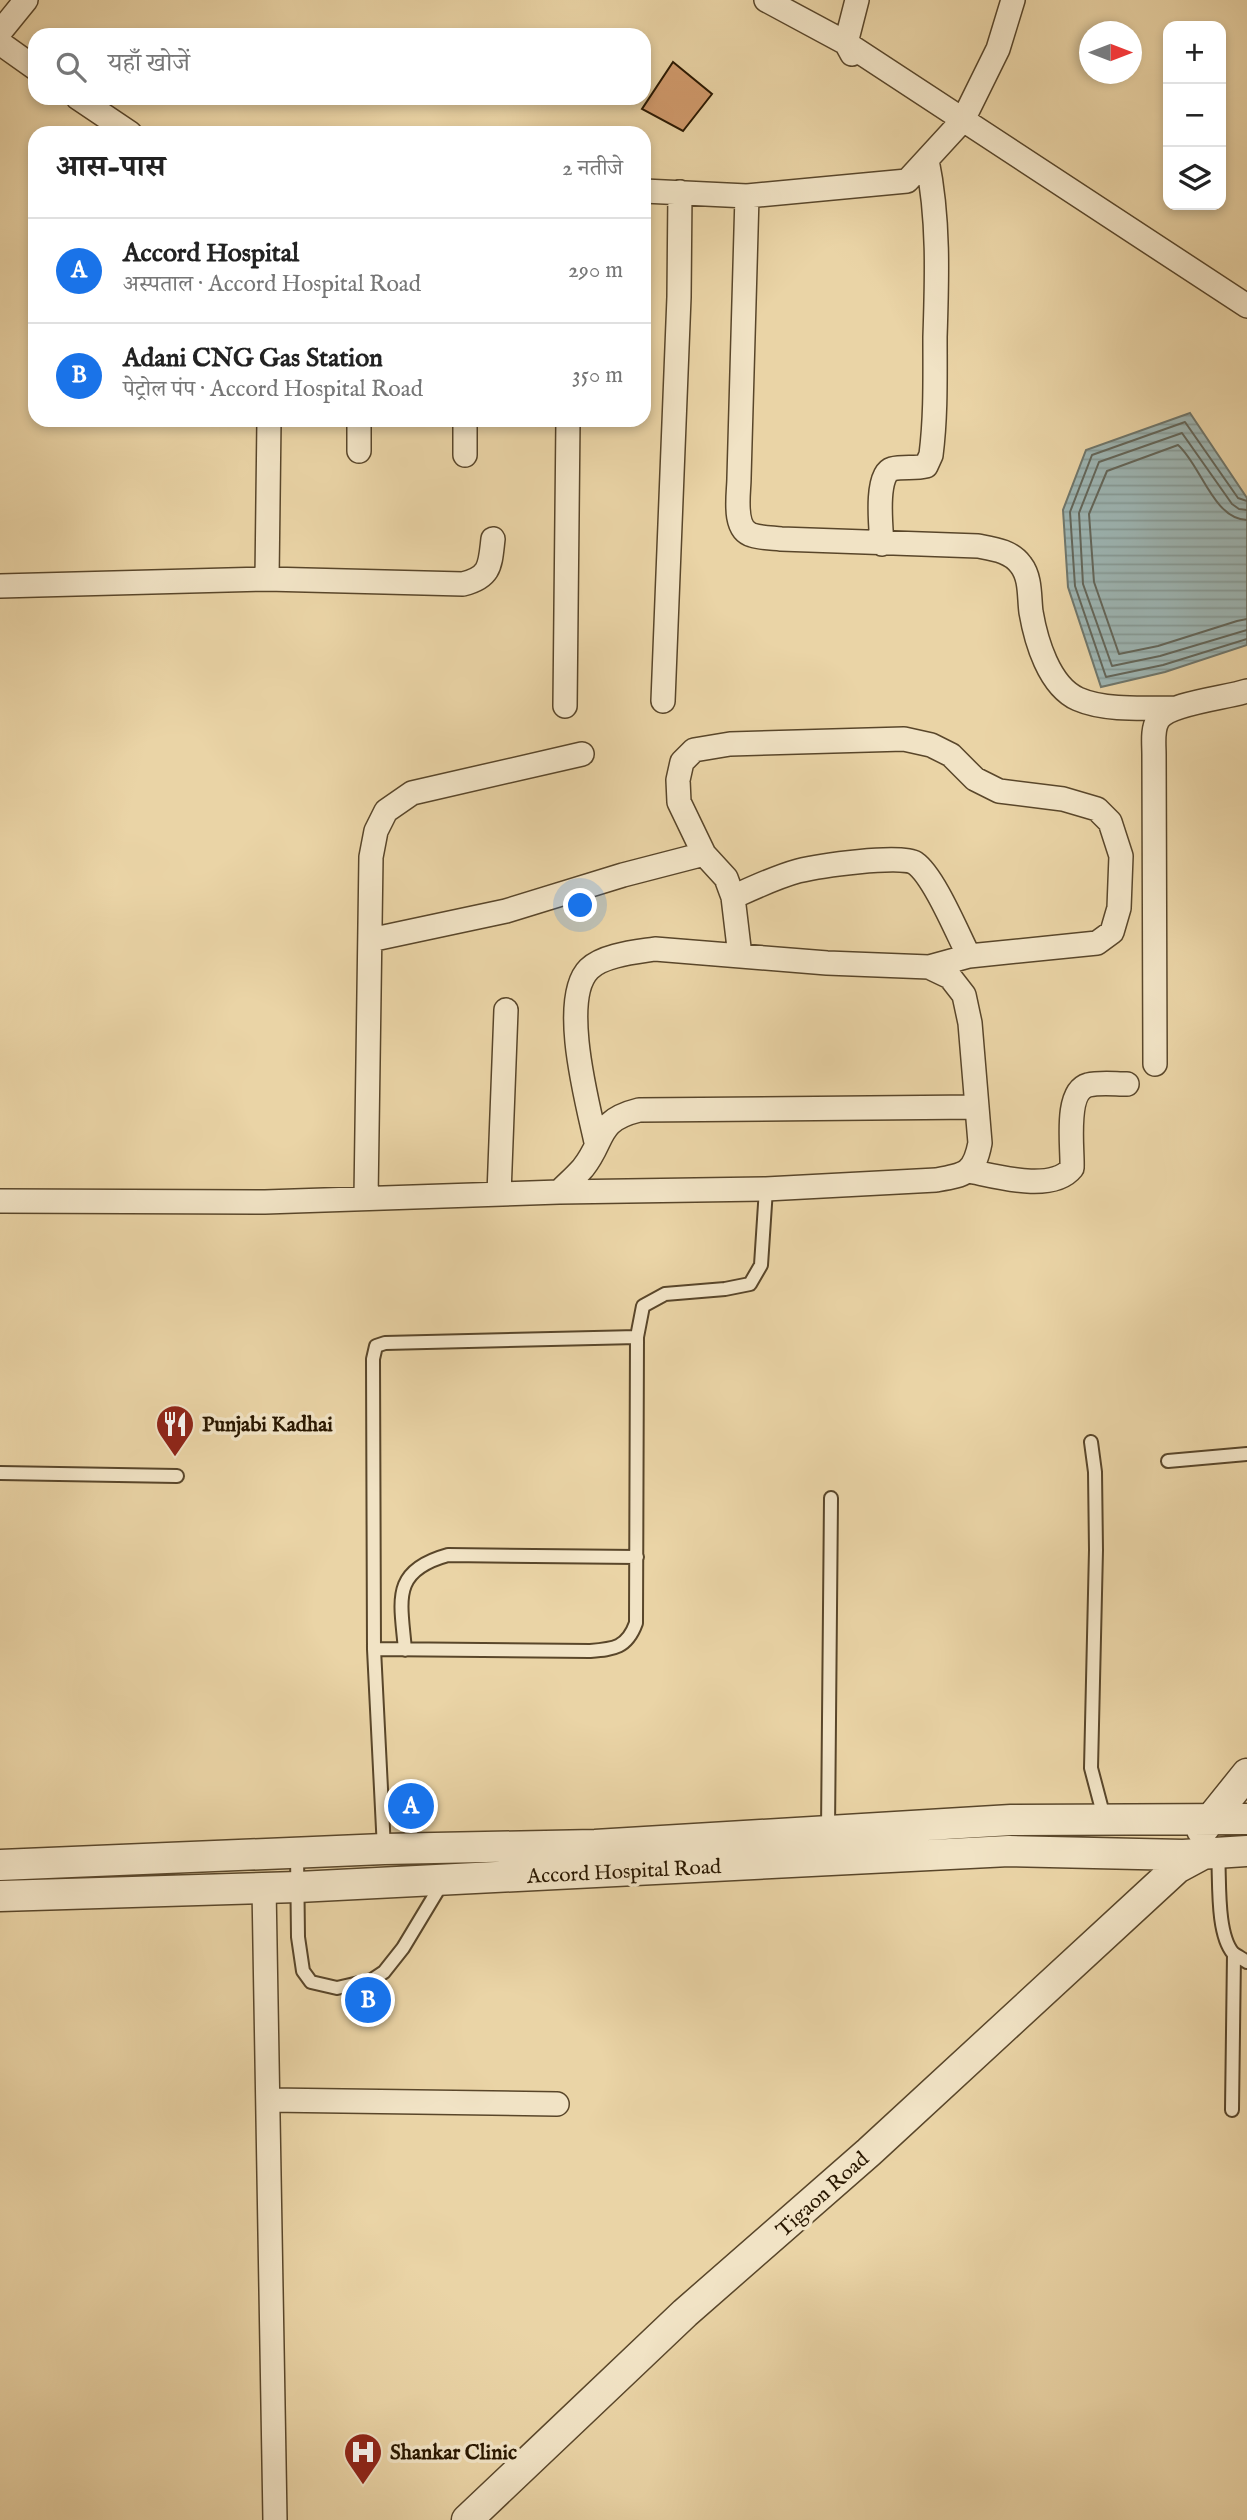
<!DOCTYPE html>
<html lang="hi">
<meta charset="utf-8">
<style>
body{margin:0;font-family:"IM FELL English","Noto Serif Devanagari",serif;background:#f6f6f6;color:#222}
.controls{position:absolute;right:21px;top:21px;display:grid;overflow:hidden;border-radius:14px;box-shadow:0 4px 10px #0003}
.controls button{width:63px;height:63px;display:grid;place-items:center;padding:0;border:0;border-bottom:2px solid #e0e0e0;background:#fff;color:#222;font:35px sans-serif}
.compass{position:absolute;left:1079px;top:21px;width:63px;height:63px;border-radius:50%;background:#fff;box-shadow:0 4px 10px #0003;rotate:90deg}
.you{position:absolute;left:581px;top:906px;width:24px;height:24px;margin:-18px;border:5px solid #fff;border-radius:50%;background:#1a73e8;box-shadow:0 0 0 10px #1a73e833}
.badge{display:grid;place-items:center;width:46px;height:46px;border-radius:50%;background:#1a73e8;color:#fff;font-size:23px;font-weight:700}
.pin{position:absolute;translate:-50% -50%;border:4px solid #fff;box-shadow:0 2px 7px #0006}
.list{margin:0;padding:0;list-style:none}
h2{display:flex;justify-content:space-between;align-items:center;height:91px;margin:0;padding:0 28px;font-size:30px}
h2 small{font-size:23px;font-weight:400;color:#767676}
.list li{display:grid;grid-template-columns:46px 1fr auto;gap:21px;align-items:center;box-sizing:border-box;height:105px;padding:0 28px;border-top:2px solid #e0e0e0}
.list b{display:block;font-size:26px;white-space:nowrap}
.list p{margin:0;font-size:23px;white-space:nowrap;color:#767676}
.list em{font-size:23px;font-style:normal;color:#767676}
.icon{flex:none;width:38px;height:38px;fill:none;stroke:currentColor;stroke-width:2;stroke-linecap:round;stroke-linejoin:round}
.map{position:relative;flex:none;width:1247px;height:2520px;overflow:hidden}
.search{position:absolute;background:#fff;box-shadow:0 4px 10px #0003;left:28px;top:28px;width:623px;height:77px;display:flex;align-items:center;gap:18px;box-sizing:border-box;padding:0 24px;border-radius:21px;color:#767676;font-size:26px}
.panel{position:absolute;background:#fff;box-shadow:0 4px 10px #0003;left:28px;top:126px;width:623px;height:301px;border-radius:21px}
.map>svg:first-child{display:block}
.water{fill:url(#water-rules);stroke:#6f766b;stroke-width:2}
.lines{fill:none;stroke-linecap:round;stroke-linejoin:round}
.shore{stroke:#63665a;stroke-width:2}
.building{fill:#d19a6c;stroke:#291700;stroke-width:2}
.service-casing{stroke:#59462a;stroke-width:16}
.minor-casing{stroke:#59462a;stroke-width:26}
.tertiary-casing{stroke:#59462a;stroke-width:33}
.service{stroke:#f1e3c5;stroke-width:12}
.minor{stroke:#f1e3c5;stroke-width:23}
.tertiary{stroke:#f1e3c5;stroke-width:30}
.labels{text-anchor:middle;stroke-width:7;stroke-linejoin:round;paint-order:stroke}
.poi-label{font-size:21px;font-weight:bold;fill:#291700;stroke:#f1e3c5;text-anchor:start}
.street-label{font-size:21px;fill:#291700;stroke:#f1e3c5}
</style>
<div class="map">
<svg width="1247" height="2520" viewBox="0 0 1247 2520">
<defs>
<pattern id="water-rules" width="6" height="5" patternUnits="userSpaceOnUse" patternTransform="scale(1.75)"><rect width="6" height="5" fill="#9db5b3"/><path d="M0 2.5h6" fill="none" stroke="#879b98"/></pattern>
</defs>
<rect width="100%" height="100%" fill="#ead4a6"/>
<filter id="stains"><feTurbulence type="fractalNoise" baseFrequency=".00286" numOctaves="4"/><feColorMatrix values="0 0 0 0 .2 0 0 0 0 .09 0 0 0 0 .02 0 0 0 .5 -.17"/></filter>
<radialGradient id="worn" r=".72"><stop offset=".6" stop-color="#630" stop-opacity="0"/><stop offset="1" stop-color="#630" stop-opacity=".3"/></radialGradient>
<path class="water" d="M1190,413L1247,498V645L1165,672L1101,687L1068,587L1063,510L1086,450Z"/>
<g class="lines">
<path class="shore" d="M1247,501L1238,498L1185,422L1092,455L1070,512L1075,586L1106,677L1163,665L1247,639
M1247,510L1239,509L1232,504L1182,433L1099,462L1079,513L1083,584L1112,666L1160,656L1247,630
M1247,520C1213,519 1201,465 1178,445L1107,471L1089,514L1094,582L1119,654L1158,646L1237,621L1247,619"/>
</g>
<path class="building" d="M673,62L712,94L683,131L642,109Z"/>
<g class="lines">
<defs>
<path id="service" d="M1091,1442L1095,1472L1096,1550L1091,1768L1105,1821
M1168,1461L1247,1454
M0,1473L177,1476
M374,1649L590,1651C614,1649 627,1648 636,1623L637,1337L643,1306L665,1294L725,1289L750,1284L761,1265L766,1189
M405,1650C401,1601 390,1571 448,1555L637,1557
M828,1830L831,1498
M384,1849L374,1649L373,1359L376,1346L385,1343L637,1337
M297,1854L298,1937L303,1971L311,1982L337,1988L372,1980L384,1972L403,1948L444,1880
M1218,1854C1220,1879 1216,1933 1233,1953C1237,1956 1243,1959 1247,1962
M1232,2110L1234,1954"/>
<path id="minor" d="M766,0L846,43L1247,306
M0,32L26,0
M0,43L35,68
M852,54L846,43L857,0
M78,98L130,133
M644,191L747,196L907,181L963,120L998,49L1013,0
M747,196L739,478C739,494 732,529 752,535C761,538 772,538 781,539L978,546C994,549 1011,551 1021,565C1031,578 1029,597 1031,612C1036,641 1049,686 1078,699C1105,711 1146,708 1175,708
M359,451V420
M465,455V420
M882,544C881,528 875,474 892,469C903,466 915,469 926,466L931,455C936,416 935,376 935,337C937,278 939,218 927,160
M267,579L269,420
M0,586L267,579L463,584C491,577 490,565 493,539
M663,701L679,297L680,192
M565,706L568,420
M733,897C755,887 776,877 798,871C818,866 901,854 915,863C934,876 958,935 969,956
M370,940L506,911L623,875L704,854
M740,956L733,897L726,878L704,854L679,802L678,780L682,762L694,750L730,744L904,739L931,745L951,755L975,779L999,791L1063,799L1097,809L1110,822L1121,856L1119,908L1112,932L1097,943L969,956L929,967
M1155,1064L1154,754C1154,744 1152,729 1158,720C1168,703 1226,698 1247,691
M969,1171C995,1176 1052,1193 1072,1168C1073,1148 1064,1092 1088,1085C1100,1082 1115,1084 1127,1084
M559,1192L766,1189L936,1180C965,1175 974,1174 980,1143L970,1023L964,995L950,977L929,967L827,963L655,949C636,952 603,955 589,969C559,999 588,1105 596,1142
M499,1194L506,1010
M366,1198L371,857L376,831L386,811L412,793L582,754
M0,1201L265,1202L559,1192C567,1184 576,1176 583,1168C606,1139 595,1121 639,1110L977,1107
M264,1887L275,2520
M269,2100L557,2104"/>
<path id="tertiary" d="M1202,1830L1247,1774
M0,1865L384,1849L595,1845L1011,1820L1247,1819
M0,1896L298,1887L1009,1851L1183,1855L1247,1851
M467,2520L685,2313L869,2152L1177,1868L1203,1854"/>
</defs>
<use href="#service" class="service-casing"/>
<use href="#minor" class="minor-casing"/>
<use href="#tertiary" class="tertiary-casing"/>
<use href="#service" class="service"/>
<use href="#minor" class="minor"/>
<use href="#tertiary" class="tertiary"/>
</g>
<defs>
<symbol id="restaurant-pin" viewBox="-11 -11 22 30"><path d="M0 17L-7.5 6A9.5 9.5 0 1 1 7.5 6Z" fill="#8f2418" stroke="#f1e3c5"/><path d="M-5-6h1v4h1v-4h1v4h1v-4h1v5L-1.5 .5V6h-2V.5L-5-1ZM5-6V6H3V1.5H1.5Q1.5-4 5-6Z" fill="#fff"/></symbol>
<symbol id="hospital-pin" viewBox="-11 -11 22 30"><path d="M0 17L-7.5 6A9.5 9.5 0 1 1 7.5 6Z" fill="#8f2418" stroke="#f1e3c5"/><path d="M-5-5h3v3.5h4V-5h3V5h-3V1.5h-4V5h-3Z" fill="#fff"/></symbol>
</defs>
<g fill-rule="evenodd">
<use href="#restaurant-pin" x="153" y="1402" width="44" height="60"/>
<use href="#hospital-pin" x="341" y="2430" width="44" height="60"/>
</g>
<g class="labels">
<g class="poi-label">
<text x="202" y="1431">Punjabi Kadhai</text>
<text x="390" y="2459">Shankar Clinic</text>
</g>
<g class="street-label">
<text transform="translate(624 1871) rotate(-3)" y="7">Accord Hospital Road</text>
<text transform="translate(822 2194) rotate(-42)" y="7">Tigaon Road</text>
</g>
</g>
<rect width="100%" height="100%" filter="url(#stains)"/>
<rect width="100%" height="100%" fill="url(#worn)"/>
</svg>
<div class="controls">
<button>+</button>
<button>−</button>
<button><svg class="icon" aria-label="layers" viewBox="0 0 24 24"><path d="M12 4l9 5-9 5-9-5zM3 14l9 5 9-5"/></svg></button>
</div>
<svg class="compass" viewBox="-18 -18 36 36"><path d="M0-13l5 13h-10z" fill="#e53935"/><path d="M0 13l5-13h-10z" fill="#767676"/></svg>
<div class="you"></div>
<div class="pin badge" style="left:411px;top:1806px">A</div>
<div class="pin badge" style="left:368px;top:2000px">B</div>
<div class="search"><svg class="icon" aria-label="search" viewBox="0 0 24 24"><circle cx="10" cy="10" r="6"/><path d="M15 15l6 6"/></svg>यहाँ खोजें</div>
<section class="panel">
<h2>आस-पास<small>2 नतीजे</small></h2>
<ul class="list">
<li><span class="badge">A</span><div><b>Accord Hospital</b><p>अस्पताल · Accord Hospital Road</p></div><em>290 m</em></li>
<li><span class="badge">B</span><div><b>Adani CNG Gas Station</b><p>पेट्रोल पंप · Accord Hospital Road</p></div><em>350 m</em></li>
</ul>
</section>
</div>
